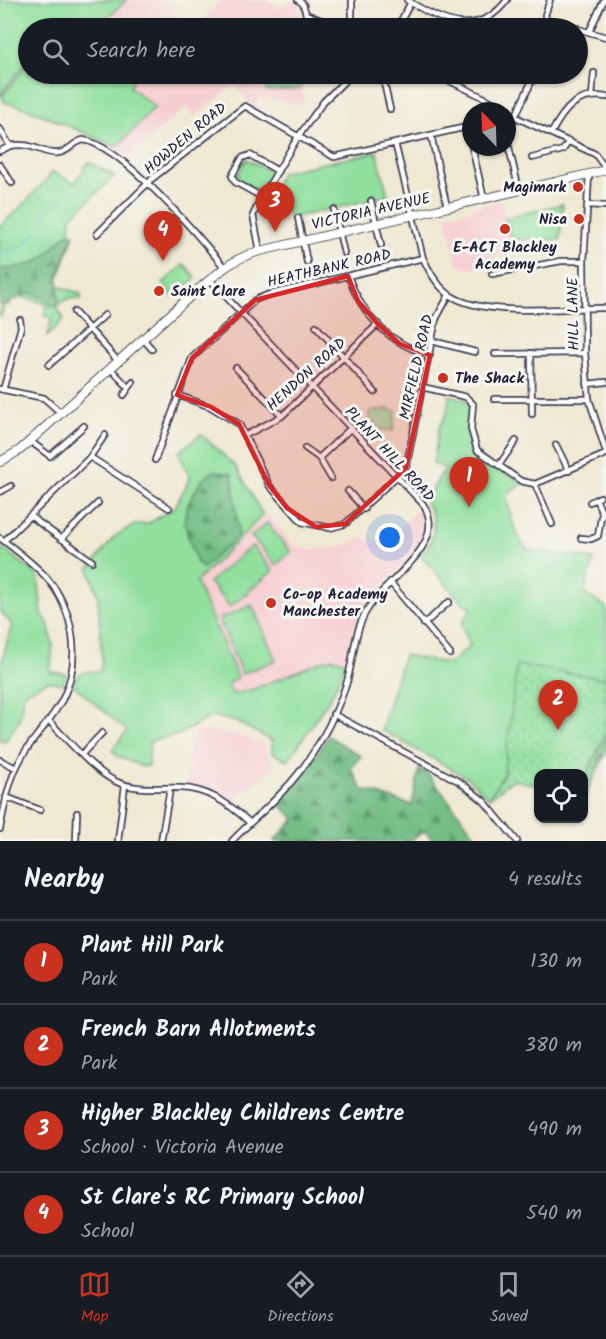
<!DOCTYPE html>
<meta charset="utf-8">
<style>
body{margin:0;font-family:Kalam,sans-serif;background:#20242c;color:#f1f3f6}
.controls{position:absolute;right:18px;bottom:18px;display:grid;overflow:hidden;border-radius:12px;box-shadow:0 2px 4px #0004}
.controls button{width:54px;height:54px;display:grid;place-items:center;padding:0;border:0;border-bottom:2px solid #363941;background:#171b24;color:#f1f3f6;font:30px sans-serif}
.compass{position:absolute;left:462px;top:102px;width:54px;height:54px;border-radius:50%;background:#171b24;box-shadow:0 2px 4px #0004;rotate:337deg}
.you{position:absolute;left:390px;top:538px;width:21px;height:21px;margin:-15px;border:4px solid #fff;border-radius:50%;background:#1a73e8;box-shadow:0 0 0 9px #1a73e833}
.badge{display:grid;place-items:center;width:39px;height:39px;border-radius:50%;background:#c8321e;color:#fff;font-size:20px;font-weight:700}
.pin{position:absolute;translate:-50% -50px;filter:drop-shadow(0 2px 3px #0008)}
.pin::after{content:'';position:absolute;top:32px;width:21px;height:18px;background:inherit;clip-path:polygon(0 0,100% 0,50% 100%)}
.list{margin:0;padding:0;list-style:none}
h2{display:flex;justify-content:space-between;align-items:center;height:78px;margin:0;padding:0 24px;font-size:26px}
h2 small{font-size:20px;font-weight:400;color:#9ea1a6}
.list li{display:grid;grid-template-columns:39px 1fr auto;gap:18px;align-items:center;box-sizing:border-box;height:84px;padding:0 24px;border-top:2px solid #363941}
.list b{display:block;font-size:22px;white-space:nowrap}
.list p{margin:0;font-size:20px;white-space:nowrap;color:#9ea1a6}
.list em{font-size:20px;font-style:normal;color:#9ea1a6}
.icon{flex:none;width:33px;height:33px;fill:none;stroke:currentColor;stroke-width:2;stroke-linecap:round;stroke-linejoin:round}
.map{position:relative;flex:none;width:606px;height:841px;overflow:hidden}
.search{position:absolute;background:#171b24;box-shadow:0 2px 4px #0004;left:18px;right:18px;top:18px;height:66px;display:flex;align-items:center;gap:15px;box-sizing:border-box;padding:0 21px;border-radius:33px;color:#9ea1a6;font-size:22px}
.sheet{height:414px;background:#171b24}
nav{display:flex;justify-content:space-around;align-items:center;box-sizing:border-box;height:84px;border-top:2px solid #363941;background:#171b24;font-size:16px;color:#9ea1a6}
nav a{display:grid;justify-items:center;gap:3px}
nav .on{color:#c8321e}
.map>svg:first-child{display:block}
.built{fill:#f7cfd3}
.green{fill:#91e09e;stroke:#5a816c;stroke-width:1.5}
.forest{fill:url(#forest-firs);stroke:#4b7060;stroke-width:1.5}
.garden{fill:url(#garden-dots);stroke:#5a816c;stroke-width:1.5}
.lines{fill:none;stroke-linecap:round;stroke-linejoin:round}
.stream{stroke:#5ec5dc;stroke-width:1.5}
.street-casing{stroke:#414052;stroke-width:8}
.primary-casing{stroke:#414052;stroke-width:10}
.street{stroke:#fff;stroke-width:4.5}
.primary{stroke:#fff;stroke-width:8}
.marked{fill:#d62828;fill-opacity:0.2;stroke:#d62828;stroke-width:4.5;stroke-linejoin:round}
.poi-dot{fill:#c8321e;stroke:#f6f6f2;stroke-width:2}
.labels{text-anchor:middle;stroke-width:6;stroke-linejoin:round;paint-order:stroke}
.street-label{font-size:15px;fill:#22223b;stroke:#f6f6f2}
.poi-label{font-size:15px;font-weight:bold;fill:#22223b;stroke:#f6f6f2;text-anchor:start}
</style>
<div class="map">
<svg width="606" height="841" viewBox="0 0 606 841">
<defs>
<pattern id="forest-firs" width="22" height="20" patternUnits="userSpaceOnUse" patternTransform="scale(1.5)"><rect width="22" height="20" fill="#74be85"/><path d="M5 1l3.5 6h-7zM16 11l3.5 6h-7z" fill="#5f9a6e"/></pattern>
<pattern id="garden-dots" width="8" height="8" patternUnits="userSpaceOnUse" patternTransform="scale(1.5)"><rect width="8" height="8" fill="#91e09e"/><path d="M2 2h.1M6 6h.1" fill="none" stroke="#7dc089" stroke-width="1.8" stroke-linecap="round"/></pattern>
</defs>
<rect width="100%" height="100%" fill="#f6f6f2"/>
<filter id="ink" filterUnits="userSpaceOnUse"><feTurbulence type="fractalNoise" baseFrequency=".0167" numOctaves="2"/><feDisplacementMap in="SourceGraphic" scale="12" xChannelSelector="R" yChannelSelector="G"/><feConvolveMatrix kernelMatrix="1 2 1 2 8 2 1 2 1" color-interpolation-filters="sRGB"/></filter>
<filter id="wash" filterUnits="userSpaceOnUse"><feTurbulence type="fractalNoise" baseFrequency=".008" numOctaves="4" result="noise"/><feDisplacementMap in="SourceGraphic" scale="24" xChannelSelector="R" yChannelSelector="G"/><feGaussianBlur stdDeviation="1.35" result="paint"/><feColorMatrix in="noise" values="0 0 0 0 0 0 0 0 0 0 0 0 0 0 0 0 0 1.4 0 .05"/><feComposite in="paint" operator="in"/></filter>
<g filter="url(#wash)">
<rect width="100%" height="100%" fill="#efe8d2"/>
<path class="built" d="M129,0H164L186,28H104L110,17Z
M221,0H270L278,8L290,0H295L299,8L300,28H195Z
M28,64V74H303L304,104L261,98L254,108L234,85L194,116L186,107L129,157L117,147L29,109L3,101L2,96Z
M501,201L506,218L563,204L560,240L512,239L506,241L494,253L495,259L470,269L458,264L446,216Z
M419,506L426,521L424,540L365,605L356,625L346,662L334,658L254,689L233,694L196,582L268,514L293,545L310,550L344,545L363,537L368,541L387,537L402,526Z
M196,729L240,736L264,744L273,767L232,803L211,791L186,786L189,748Z"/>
<path class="green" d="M0,0H127L105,19L102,28H28V60L0,95Z
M28,64V74H132L134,76L130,87L155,107L117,147L29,109L4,102L2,96Z
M265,74H299L300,89L266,91Z
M377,152L388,196L291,218L287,213L280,214L278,206L260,210L282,172Z
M246,159L272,172L261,192L236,179Z
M89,162L115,176L71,217L70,229L74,235L56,285L81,294V299C71,298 64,298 57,307L64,319L47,337L52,318L44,316L47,304L12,294L10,305H4L0,319V226L24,204L53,172L74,183Z
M563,204L560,240L512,239L505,218Z
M184,264L196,278L174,297L163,283Z
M449,395L464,399L470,404C469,415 465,430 469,442C475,461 507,474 523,483L506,495C511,514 513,536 528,550L594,559L584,594L606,607V679L518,666L504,774L489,798L468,778L381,730L404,655L450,664L470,645L461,624L472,608L463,603L421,556C437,539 438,521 425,501L445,468L433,463L439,428L447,413Z
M201,434L236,467L263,515L196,582L238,678L228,683L233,694L254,689L322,661L334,658L346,662L332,695L288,761L272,753V741L237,722L212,716L178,735L150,741L148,766L143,767L117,756L112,750L127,731L71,683L83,672L100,671L102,662L98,596L89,569L115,536L136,524H148L175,507L190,478L179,452Z
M267,523L291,552L276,565L251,536Z
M252,546L273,571L230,607L209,582Z
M2,548L38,575L42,614L48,623L53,645L50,672L66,674L63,684L48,681L24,693L19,721L6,740L0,741V668L12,624L0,612V549Z
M252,605L276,660L242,674L219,619Z"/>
<path class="forest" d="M69,233L72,237L58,276L59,300L56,306L51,307L50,301L30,293L0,306V268C8,271 33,264 41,259C51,252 58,240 69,233Z
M215,471L232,474L239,535L203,568L197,563C187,529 176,523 195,491C201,481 204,476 215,471Z
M606,732V752L584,799V779Z
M328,736L361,756L351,768L362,789L412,805L420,764L480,841H434L425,831L409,841H274L295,819L278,803L306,772Z"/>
<path class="garden" d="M386,409L396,411L393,431L380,430L369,417V412Z
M517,665L606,679V732L584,779V774H538V785L513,780L489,798L504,774Z"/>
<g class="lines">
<path class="stream" d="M41,222L48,209L62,199
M0,255L22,247L39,230"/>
</g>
</g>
<g filter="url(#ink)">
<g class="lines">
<defs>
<path id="street" d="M298,0L303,4L306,14L341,28
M352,0V28
M407,0C440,21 477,40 507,0
M397,28L411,2
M549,28L545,15L550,0
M563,28H577
M578,29L606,37
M589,32L604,0
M382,74L390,109
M435,74L489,100L504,111
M592,96L594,73
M507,113L595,154L606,169
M516,115L535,74
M467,127L471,143
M0,129L10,146C32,141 42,155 58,153C68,153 73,142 83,140C120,144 199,236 224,267
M552,132C564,109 578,92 606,97
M431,135L447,207
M507,139L519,190
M395,143L423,258C429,271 438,287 450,295C484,318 564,307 606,308
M472,147L484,199
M0,151L10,146
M532,158L563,150L569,141
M0,165L12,183
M589,174L584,261L585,353L589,399L606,452
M262,197L235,182L232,176L242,158L250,155L278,171
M371,201L381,245
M588,205L606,206
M334,210L344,253
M298,218L307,262
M97,234L153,178L245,106L334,157L471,126
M260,251L253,215L262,197L298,137L324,101L352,74
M492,274L561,261H584
M348,276C362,315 389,344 430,355
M211,281L423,504C450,545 386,578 367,610C353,633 354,660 346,685C334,721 311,762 284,790C268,808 249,823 232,841
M74,312L118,361
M316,326L375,392
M143,339L152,349
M432,341L475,352
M531,353L532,414
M495,354L585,353
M49,365L105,315
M236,368L282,416
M111,369L128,387
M587,384L606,382
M422,387L466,397L473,404L471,429L477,450L521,481L535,484L606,454
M0,389L44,398L61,413
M3,390L21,327L20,320
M124,395L133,382
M177,395L211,407L239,424L269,485L302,522L330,528L345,524L406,468L436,319L449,295
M494,399H589
M246,435L282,416L378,324
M30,441L50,456L84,426
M556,445L569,471
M305,448L319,458
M90,457L169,508
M155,460L192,358L255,300L267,295L423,258
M499,465L516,441
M331,478L319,458L351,428
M535,484L552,524
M348,491L364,509
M0,492L11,486
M596,499L603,515
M590,502L600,497
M30,516L92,561
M0,538C16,550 32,562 46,577C74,609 82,659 63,698C53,719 35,735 23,755C9,778 5,803 0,829
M581,538L591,539L598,536L601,517L606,512
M61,539L98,503
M4,541L90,457L105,435
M390,582L450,654
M424,624L449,602
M333,714L460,782L484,801L517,841
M49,721C67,739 94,772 117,782C138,791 159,787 181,788C208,789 230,804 249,822
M83,753L102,733
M0,760L16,768
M6,797L40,810
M76,841L77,813
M118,841L125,785
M161,841L170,789"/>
<path id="primary" d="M0,462L20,450L195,292C216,275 232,258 260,251L606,170"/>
</defs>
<use href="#street" class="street-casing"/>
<use href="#primary" class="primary-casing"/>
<use href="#street" class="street"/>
<use href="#primary" class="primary"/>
</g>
</g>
<path class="marked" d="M348,276L358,301L378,324L400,344L430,355L406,468L345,524L316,527L287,508L269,485L239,424L211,407L177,395L192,358L255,300Z"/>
<g class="poi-dot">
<circle cx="578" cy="187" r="6"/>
<circle cx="579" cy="219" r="6"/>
<circle cx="505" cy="229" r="6"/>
<circle cx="159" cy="291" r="6"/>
<circle cx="443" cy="378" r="6"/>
<circle cx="271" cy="603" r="6"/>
</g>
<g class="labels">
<g class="street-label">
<text transform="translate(185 138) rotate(-40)" y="5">HOWDEN ROAD</text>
<text transform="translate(371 211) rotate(-13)" y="5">VICTORIA AVENUE</text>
<text transform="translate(329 268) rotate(-13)" y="5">HEATHBANK ROAD</text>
<text transform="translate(573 314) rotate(-91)" y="5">HILL LANE</text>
<text transform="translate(416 367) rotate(-77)" y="5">MIRFIELD ROAD</text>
<text transform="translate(306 374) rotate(-42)" y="5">HENDON ROAD</text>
<text transform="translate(390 454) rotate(47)" y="5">PLANT HILL ROAD</text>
</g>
<g class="poi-label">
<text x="566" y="192" text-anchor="end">Magimark</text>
<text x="567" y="224" text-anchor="end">Nisa</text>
<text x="505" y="252" text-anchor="middle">E-ACT Blackley<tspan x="505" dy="17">Academy</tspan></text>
<text x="171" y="296">Saint Clare</text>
<text x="455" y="383">The Shack</text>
<text x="283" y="599">Co-op Academy<tspan x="283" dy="17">Manchester</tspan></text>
</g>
</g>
</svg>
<div class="controls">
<button><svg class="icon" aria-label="locate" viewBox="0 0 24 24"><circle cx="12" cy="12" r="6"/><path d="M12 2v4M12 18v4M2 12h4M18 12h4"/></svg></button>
</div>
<svg class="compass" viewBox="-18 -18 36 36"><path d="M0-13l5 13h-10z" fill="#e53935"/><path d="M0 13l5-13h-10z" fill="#9ea1a6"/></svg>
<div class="you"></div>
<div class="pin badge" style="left:469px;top:507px">1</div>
<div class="pin badge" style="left:558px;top:730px">2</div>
<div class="pin badge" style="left:275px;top:232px">3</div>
<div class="pin badge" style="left:163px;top:261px">4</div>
<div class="search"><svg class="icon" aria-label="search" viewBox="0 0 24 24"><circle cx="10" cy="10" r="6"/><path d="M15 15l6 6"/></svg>Search here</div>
</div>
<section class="sheet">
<h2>Nearby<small>4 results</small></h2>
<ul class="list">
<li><span class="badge">1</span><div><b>Plant Hill Park</b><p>Park</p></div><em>130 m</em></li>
<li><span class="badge">2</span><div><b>French Barn Allotments</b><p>Park</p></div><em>380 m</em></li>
<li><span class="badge">3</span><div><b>Higher Blackley Childrens Centre</b><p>School · Victoria Avenue</p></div><em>490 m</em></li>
<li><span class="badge">4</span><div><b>St Clare's RC Primary School</b><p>School</p></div><em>540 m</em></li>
</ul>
</section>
<nav>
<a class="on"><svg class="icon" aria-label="map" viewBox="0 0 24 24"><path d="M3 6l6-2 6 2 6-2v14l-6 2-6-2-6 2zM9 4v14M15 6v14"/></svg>Map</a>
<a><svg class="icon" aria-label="directions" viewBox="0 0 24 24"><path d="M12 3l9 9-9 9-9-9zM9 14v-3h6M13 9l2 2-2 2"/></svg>Directions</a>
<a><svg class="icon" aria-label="saved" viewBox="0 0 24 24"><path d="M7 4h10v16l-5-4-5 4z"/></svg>Saved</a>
</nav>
